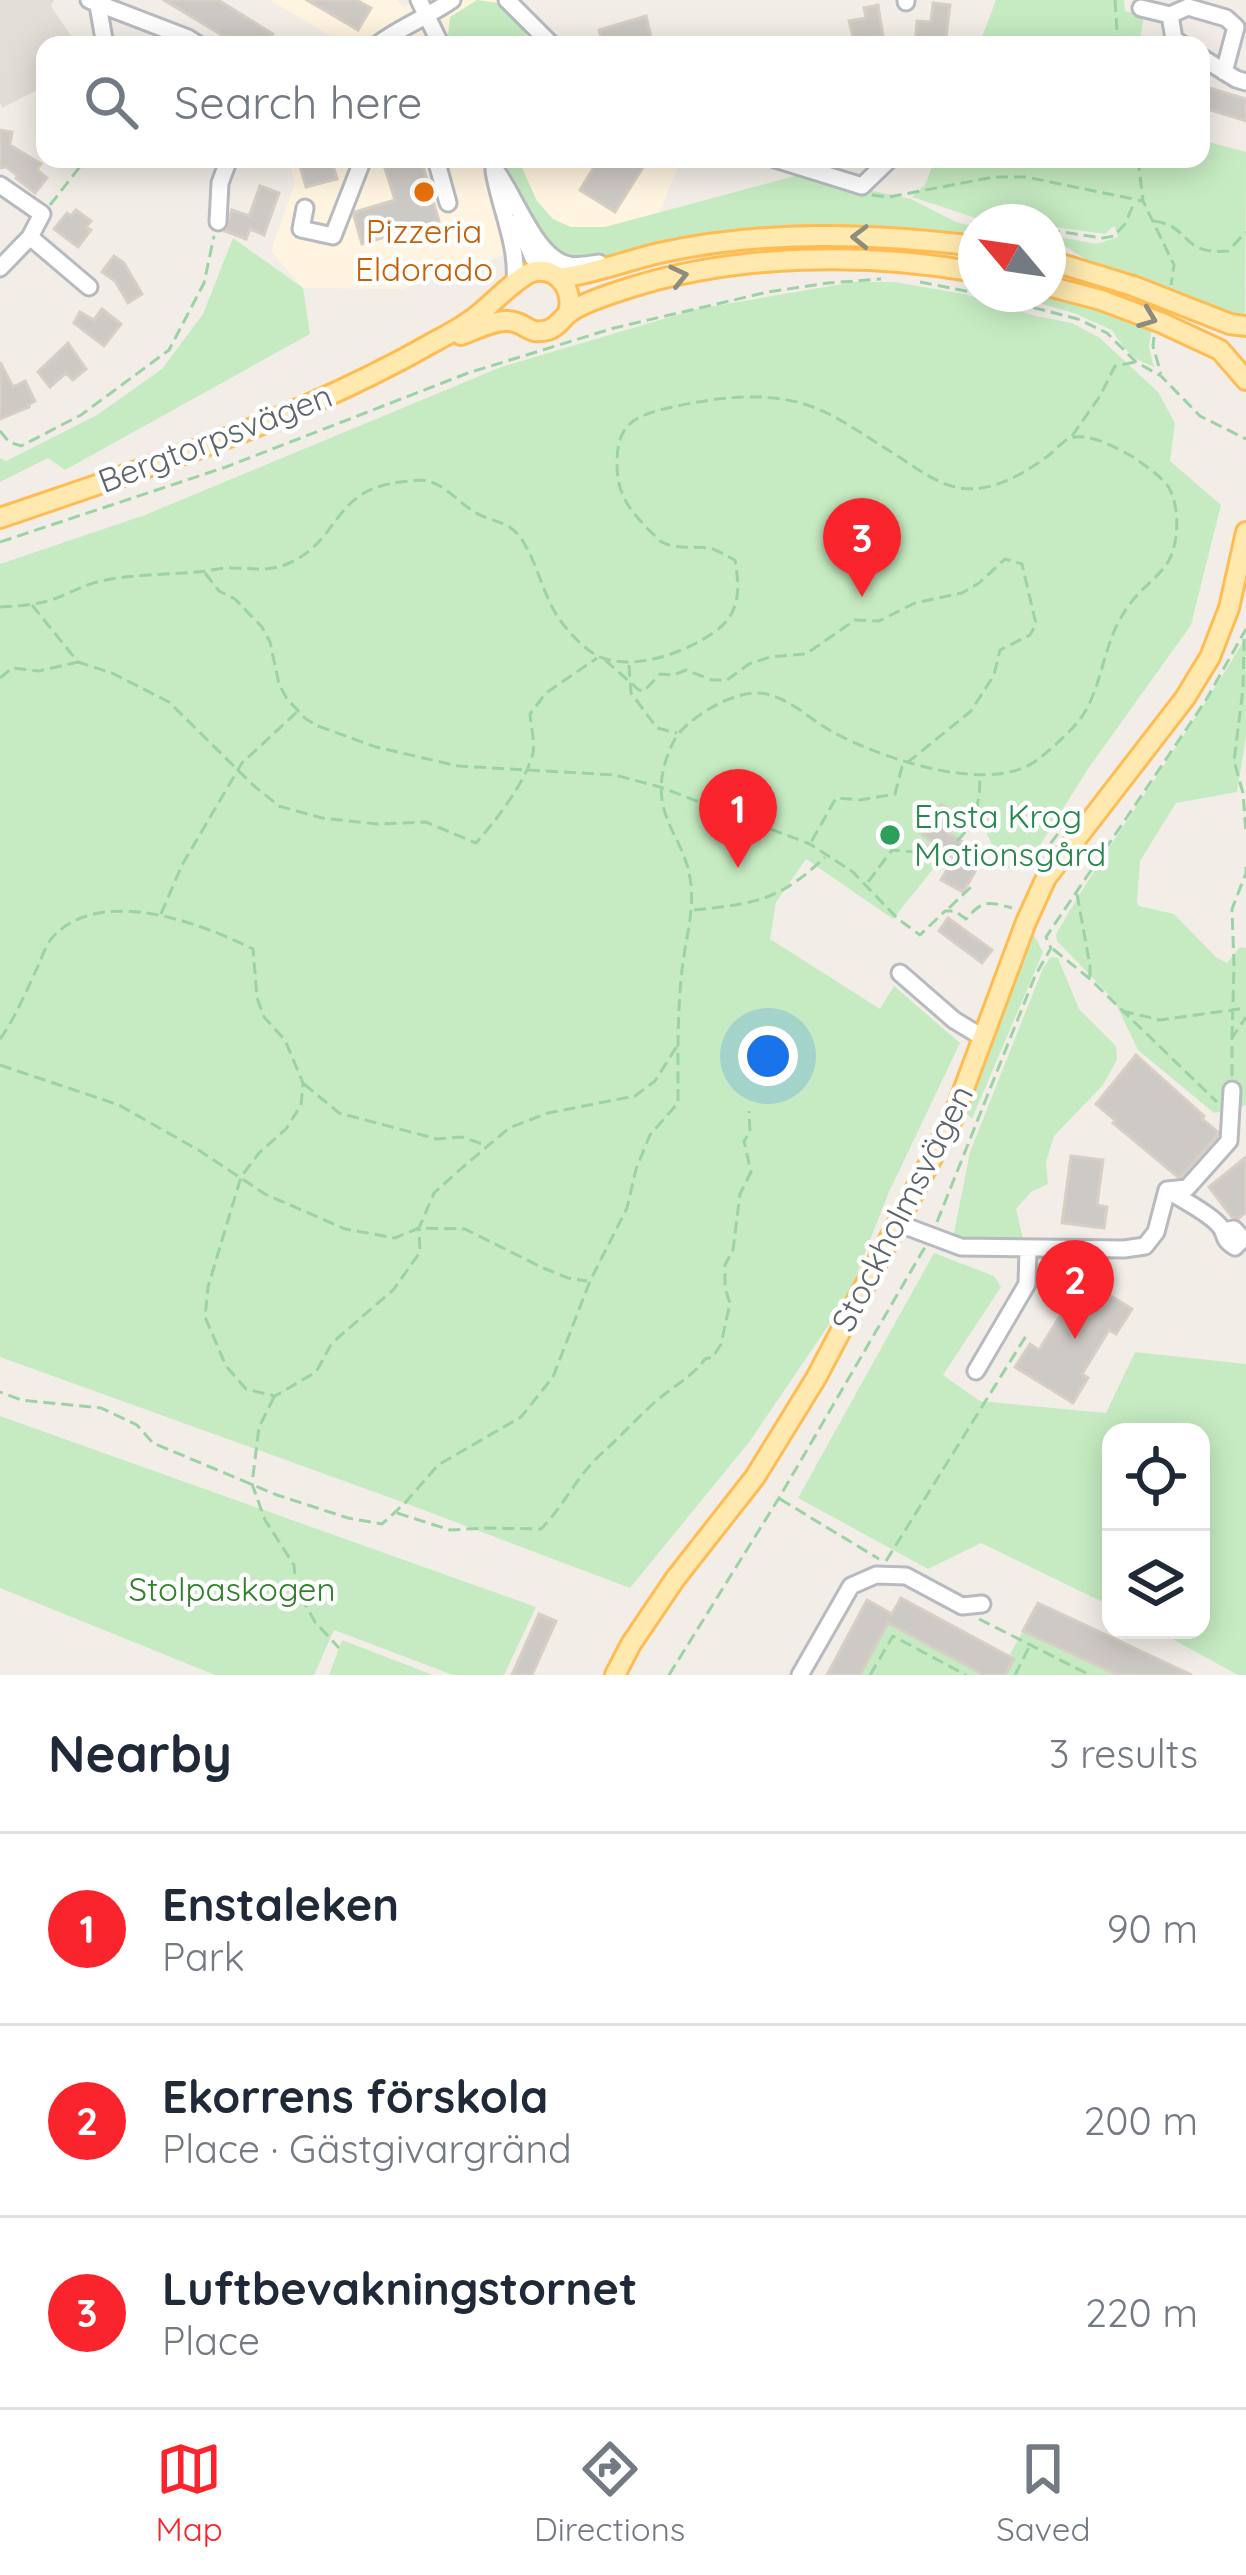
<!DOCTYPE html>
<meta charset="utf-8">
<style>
body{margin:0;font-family:Quicksand,sans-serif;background:#f6f6f7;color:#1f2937}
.controls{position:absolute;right:36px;bottom:36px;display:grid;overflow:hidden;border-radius:24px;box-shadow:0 6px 30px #0003}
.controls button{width:108px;height:108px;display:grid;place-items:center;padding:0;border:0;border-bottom:3px solid #e0e1e3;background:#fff;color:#1f2937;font:60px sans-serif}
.compass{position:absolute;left:958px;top:204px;width:108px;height:108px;border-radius:50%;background:#fff;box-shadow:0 6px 30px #0003;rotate:299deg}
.you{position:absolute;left:768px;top:1056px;width:42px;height:42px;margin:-30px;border:9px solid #fff;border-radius:50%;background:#1a73e8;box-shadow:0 0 0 18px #1a73e833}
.badge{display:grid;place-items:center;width:78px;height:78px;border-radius:50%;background:#fa252c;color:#fff;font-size:39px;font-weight:700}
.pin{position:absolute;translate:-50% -99px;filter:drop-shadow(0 3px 6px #0008)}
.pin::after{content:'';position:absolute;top:63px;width:42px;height:36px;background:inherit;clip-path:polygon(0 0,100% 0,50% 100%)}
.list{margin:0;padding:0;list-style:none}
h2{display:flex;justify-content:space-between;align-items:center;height:156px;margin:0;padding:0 48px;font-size:51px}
h2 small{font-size:39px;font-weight:400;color:#747a83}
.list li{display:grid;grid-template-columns:78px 1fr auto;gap:36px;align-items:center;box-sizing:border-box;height:192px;padding:0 48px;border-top:3px solid #e0e1e3}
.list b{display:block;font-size:45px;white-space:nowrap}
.list p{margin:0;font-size:39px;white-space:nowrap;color:#747a83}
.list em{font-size:39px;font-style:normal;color:#747a83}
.icon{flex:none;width:66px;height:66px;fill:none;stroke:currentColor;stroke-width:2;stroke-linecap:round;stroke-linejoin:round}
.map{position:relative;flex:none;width:1246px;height:1675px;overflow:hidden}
.search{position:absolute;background:#fff;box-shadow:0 6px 30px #0003;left:36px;right:36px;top:36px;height:132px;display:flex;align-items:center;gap:30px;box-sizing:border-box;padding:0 42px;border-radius:24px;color:#747a83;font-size:45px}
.sheet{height:732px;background:#fff}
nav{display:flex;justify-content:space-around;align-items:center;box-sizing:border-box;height:168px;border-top:3px solid #e0e1e3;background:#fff;font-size:33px;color:#747a83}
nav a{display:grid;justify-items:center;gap:6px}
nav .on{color:#fa252c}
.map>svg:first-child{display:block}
.commercial{fill:#fff4df}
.education{fill:#e2ddd6}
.green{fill:#c6ebc2}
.building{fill:#cdc9c4;stroke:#d7cfc4;stroke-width:3}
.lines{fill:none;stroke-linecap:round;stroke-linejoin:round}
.minor-casing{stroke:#b7babf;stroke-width:21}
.major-casing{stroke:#ffbc53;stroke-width:24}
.path{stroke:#9cd2a5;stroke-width:3;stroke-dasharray:12 6;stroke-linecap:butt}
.minor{stroke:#fff;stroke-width:15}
.major{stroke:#ffe9af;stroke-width:18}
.oneway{stroke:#8e8c7e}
.food-dot{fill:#e8710a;stroke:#fff;stroke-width:4.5}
.leisure-dot{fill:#2e9e5b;stroke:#fff;stroke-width:4.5}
.labels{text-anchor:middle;stroke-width:9;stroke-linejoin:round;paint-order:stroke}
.food-label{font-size:33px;fill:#c56008;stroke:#fff}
.street-label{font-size:33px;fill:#5e6469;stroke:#fff}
.leisure-label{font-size:33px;fill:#27864d;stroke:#fff;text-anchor:start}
.park-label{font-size:33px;fill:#31812b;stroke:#fff}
</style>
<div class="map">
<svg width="1246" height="1675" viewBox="0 0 1246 1675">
<rect width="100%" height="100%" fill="#f2eee7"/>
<path class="commercial" d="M270,0H397L404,7L418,0H514L556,35L572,45H341V42Z
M288,159H681L659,213L604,227H571L468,270L402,289L303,288L271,251L295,183Z"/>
<path class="education" d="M0,0H54L51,6L77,45H45V86L2,108L0,103Z"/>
<path class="green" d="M477,0L498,3L525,30L526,37L521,45H452L448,36L450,17Z
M996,0H1124L1125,11L1144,16L1139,45H979Z
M1201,140L1246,152L1245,317L1227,312L1129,272L1090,262L1057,241L1060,237L1096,244L1118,237L1114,226L1105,234L1048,226V222H988L912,197L925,185L935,159H1201Z
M502,159H518L537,201L553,219L571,227H605L798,175L911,199L956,222L976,227L963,232L833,226L748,231L579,260L555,253L517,195Z
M233,238L303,288L310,334L65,470L48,458L0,482V458L6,461L97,415L162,369L203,314Z
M854,282H894L964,294L1036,316L1072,323L1100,338L1158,392L1175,423L1170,461L1221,505L1191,625L1088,769L1030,861L1003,870L978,813L893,919L806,859L776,902L770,939L880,1009L894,986L960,1043L889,1192L847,1298L750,1441L630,1588L405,1503L0,1357V564L145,515L501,367L697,309Z
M1006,294C1056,294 1106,307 1152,329L1149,347L1154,367L1136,359L1124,348L1112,330L1074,313Z
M1246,637V737L1237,792L1176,803L1140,861L1137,902L1139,906L1174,914L1216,957L1227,963L1240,947L1246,948V1105L1214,1113L1138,1050L1114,1000L1057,941L1056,934C1115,832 1186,738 1246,637Z
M1031,930L1043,952L972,1119L964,1111Z
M1051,957L1058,958L1079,1009L1116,1046L1117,1060L1103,1085L1054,1136L1046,1162L1048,1184L1031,1192L1016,1209L1023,1239L972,1241L953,1238L970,1152L1043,968Z
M934,1253L994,1276L1001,1287L943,1375L980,1401L1106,1413L1135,1352L1246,1364V1675H1238L1156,1630H1201V1432H1111V1606L981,1543L928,1569L798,1498Z
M0,1416L536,1607L504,1675H453L334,1630L314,1675H215L0,1588Z
M888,1623L984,1675H860Z
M1023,1631L1118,1675H1005L1014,1659L1009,1656Z
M342,1640L433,1675H329Z"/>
<path class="building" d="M164,0H218L273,34L266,45H238Z
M307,0H356L371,8L358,30Z
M933,3L950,5L945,45L928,43L915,45L917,21L931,22Z
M878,5L883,36L866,39L867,45H855L849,21L866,18L864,8Z
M646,16L653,45H603L599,30Z
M1206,87L1246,99V121L1201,107V88Z
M0,130L12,132L10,145L41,164L37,170L47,178L35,193L16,178L18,176L6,167L0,168Z
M298,159H331L337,179L306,187Z
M382,159H421L439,221L362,244L354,216L355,212L395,200Z
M599,159H648L615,212L580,190Z
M260,186L279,193L264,235L250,229L246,239L225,231L232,210L249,216Z
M76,210L91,221L86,227L91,230L78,247L54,229L67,213L71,216Z
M114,256L124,263L142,294L128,303L115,281L102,272Z
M102,309L121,324L104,346L74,323L80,312L94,320Z
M68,343L86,369L73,380L66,373L50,387L38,372Z
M0,362L13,387L25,381L35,401L28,405L29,407L0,419Z
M941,804L960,817L949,834L985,855L963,892L941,880L954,858L915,829L928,812L933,816Z
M948,918L992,950L982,963L939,931Z
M1136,1055L1204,1116L1202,1119L1218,1132L1217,1136L1181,1177H1178L1113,1123L1115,1120L1096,1104Z
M1071,1156L1103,1160L1097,1205L1107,1207L1104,1228L1062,1223Z
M1246,1157V1212L1239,1218L1232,1217L1209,1187Z
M1073,1273L1132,1309L1116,1334L1109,1330L1082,1374L1088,1378L1073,1403L1015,1367L1030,1344L1039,1350L1068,1303L1058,1297Z
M901,1598L1014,1659L1005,1675H984L888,1623L860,1675H827L867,1600L892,1614Z
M1038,1603L1192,1675H1118L1023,1631Z
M539,1614L556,1621L532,1675H512Z"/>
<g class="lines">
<defs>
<path id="minor" d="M89,0L188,38L199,45
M419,0L441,45
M507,0L552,45
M906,0V2
M98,5L105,45
M1141,8L1170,15
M377,45C400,27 428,17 452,0
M1183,45L1174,39L1170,15L1188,7L1226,18L1236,27L1224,72
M1201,57L1236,79L1246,82
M436,159L448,203
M775,159L862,186L890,159
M494,168C515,194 535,259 569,265C578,267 590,264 599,263
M494,171C500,208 518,244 515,281
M0,185L42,214L30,237L0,268
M305,208L301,229L333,236L363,159
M218,222L220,183L229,159
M518,222L533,258L550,273
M30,237L89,287
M900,973L954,1020L982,1037
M1167,1190L1187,1188L1229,1141L1232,1090
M1167,1190C1181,1199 1207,1212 1218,1224C1228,1234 1220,1238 1235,1247L1243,1239L1234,1229L1223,1231
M897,1223L961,1247L1124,1249L1145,1246L1156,1232L1167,1190
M976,1371L1027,1284L1028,1249
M800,1675L851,1586L876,1575L906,1576L962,1606L982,1604"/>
<path id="major" d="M1048,260L1133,286L1230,324L1246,326
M559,278C593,274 625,261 659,253C763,230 871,233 976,246
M1048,286L1101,300L1162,323L1220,350L1246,380
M461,335C475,330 499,317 514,322C528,325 529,335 548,330C559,326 561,319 569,313C581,303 613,293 629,288C736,254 866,252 976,272
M0,518C146,468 297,420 432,343C445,336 459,329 471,320C488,309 519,273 536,271C560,268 574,292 568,313
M615,1675L631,1644L675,1579L755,1477L816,1378L953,1118L1026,922L1046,878L1185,698L1210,657L1229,608L1246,532"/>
</defs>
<use href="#minor" class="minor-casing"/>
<use href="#major" class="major-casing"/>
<path class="path" d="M1115,0L1118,45
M1138,159L1143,201L1174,265L1171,285
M872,195L889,197L994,177H1026L1143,201
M50,205L86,159
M1154,221C1192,226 1179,255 1228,251L1246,232
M1048,230L1103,238L1114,236L1125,224L1134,203
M920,282L976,293
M981,294L1078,319L1107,333L1136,362L1161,376L1200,416L1246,439
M1154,337L1153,346L1161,374
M0,431L9,442L21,446L81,415L169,350L204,283L214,236
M1072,436L1100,396L1115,366L1136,362
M0,542L226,467L468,373L614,328L768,292L828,283L881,279
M205,573L219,591L235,599L262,627L270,642L279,684L287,699L306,719L318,726L376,747L458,766L615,775L660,787L810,844L853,872L898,919L920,935L945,911H955L966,919C983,900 987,901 1012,908
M32,605L78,662L112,673L169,702L253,785L279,806L322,818L377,824L426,822L476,843C495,822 527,780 533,753C535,741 531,726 530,714L546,693L597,658
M0,607C19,606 36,605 54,599C68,594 82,586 97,582C129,574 164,575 197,572C209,571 221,567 233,568C252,568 268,572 287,564C342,541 330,490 401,482C410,481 420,479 428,481C448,487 457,501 473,511C489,522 508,520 520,537C538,562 542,595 560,620C569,633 586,651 600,657C635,671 684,653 713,633C741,614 740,590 735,560C726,556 718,550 709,548C694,546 676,550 662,542C660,541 650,531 648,529C628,508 617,494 617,463C617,425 633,416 668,408C712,398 766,390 810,406C839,416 866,437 893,453C913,466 936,484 960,488C992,493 1023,474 1048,456C1054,451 1063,441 1070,438C1089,432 1117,448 1133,457C1144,465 1162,476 1169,488C1180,507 1179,544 1168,562C1158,578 1140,589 1129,605C1103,641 1105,675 1086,710C1076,728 1055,745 1040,758C992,798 878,757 831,731C808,718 783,692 755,693C730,694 696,714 680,732C672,741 667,756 664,767C651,819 687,839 691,885C694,914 685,941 682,970C677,1014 678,1059 678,1103L650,1135L636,1169L627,1208L590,1281L553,1377L521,1417L438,1465L405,1503L382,1524L348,1518L277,1495L153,1443L137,1425L101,1408L21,1400L0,1392
M1244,639L1243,689L1234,761L1243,793L1246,833
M605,660L639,690L644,691L660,674L674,675L686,670L712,680H727L749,664L770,657L806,654L855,620L879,621L915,603L962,593L979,583L1005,559L1022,564L1036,624L1030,635L1000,650L994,675L971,711L902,767L895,794L860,800L836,798L810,844
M629,665L631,693L657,728L677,733
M0,678L12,668L39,671L78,662
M1040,858L1062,828
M868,882L892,850C907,851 928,854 942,850C971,839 983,801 979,774
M1077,894L1090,966V979
M949,908L973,885
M694,910C755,903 778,902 825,857
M161,914L182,865L242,763L298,711
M1053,949L1090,979L1217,1102
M1122,1011L1160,1020L1246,1008
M1232,1038L1234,965L1232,909L1246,873V866
M0,1039C16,1017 27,989 39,964C42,956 46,946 51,939C98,884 201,923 253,949L257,998L264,1017L285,1040L303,1083L301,1105L286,1129L259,1153L241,1177L208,1287L205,1317L226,1366L246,1389L275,1396L316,1372L332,1343L394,1289L420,1252L419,1228L434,1193L463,1167L509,1128L548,1113L635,1096L655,1081L677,1046
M0,1065L119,1105L200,1151L265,1194L345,1229L395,1238L419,1228L465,1229L543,1268L568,1278L587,1281
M1232,1076V1038L1246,1017
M304,1084L339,1113L437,1139L462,1137L488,1146
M937,1222L1035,976L1051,948L1046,937L1206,700L1246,629
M274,1397L259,1427L252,1484L265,1520L294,1565L296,1588L315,1622L339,1648
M780,1499L879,1559
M397,1513L450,1530L487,1528L541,1529C563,1507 577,1476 600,1455C619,1438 636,1419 655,1402C672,1387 692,1377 705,1359L713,1357L721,1344L730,1303L725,1288V1265L733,1250L740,1194L751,1172L744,1141L750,1132L749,1111
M886,1561L1026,1336
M979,1619L1090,1675
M669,1675L779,1498L925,1247
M870,1675L893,1636L966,1675
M1015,1675L1030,1645"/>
<use href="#minor" class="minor"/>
<use href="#major" class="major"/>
</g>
<defs><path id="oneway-chevron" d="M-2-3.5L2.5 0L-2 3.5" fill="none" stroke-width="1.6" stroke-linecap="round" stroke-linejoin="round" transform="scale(3)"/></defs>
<g class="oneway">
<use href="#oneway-chevron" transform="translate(860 237) rotate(-179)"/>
<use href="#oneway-chevron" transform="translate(679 276) rotate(-13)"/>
<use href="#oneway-chevron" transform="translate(1148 318) rotate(21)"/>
</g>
<circle class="food-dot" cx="424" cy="192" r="12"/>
<circle class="leisure-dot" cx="890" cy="835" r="12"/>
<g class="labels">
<g class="food-label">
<text x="424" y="243">Pizzeria<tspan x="424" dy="38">Eldorado</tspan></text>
</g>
<g class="street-label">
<text transform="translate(215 438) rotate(-21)" y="12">Bergtorpsvägen</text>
<text transform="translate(902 1208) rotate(-63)" y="12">Stockholmsvägen</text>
</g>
<g class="leisure-label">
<text x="914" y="828">Ensta Krog<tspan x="914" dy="38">Motionsgård</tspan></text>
</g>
<g class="park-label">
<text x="232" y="1601">Stolpaskogen</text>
</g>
</g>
</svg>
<div class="controls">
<button><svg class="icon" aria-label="locate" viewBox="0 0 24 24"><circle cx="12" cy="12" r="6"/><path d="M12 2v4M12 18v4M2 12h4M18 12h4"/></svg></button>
<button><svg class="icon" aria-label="layers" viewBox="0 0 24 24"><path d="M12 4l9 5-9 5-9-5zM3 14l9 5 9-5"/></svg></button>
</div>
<svg class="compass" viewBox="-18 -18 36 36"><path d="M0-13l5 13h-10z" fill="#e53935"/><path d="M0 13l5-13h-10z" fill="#747a83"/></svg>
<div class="you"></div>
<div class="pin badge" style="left:738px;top:868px">1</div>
<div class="pin badge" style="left:1075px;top:1339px">2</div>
<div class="pin badge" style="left:862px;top:597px">3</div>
<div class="search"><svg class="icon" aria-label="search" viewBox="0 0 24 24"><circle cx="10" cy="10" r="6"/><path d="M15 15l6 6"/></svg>Search here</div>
</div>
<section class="sheet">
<h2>Nearby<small>3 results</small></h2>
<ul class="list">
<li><span class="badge">1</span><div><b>Enstaleken</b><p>Park</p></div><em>90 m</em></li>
<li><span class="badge">2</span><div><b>Ekorrens förskola</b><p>Place · Gästgivargränd</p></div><em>200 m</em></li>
<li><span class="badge">3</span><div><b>Luftbevakningstornet</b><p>Place</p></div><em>220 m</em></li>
</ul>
</section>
<nav>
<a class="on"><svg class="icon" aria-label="map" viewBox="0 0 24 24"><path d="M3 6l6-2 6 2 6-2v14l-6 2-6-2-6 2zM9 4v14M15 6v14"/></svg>Map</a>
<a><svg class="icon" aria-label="directions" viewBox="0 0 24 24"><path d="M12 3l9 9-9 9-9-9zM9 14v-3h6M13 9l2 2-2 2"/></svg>Directions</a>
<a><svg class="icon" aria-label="saved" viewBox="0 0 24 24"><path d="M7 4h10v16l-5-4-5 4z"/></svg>Saved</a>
</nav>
